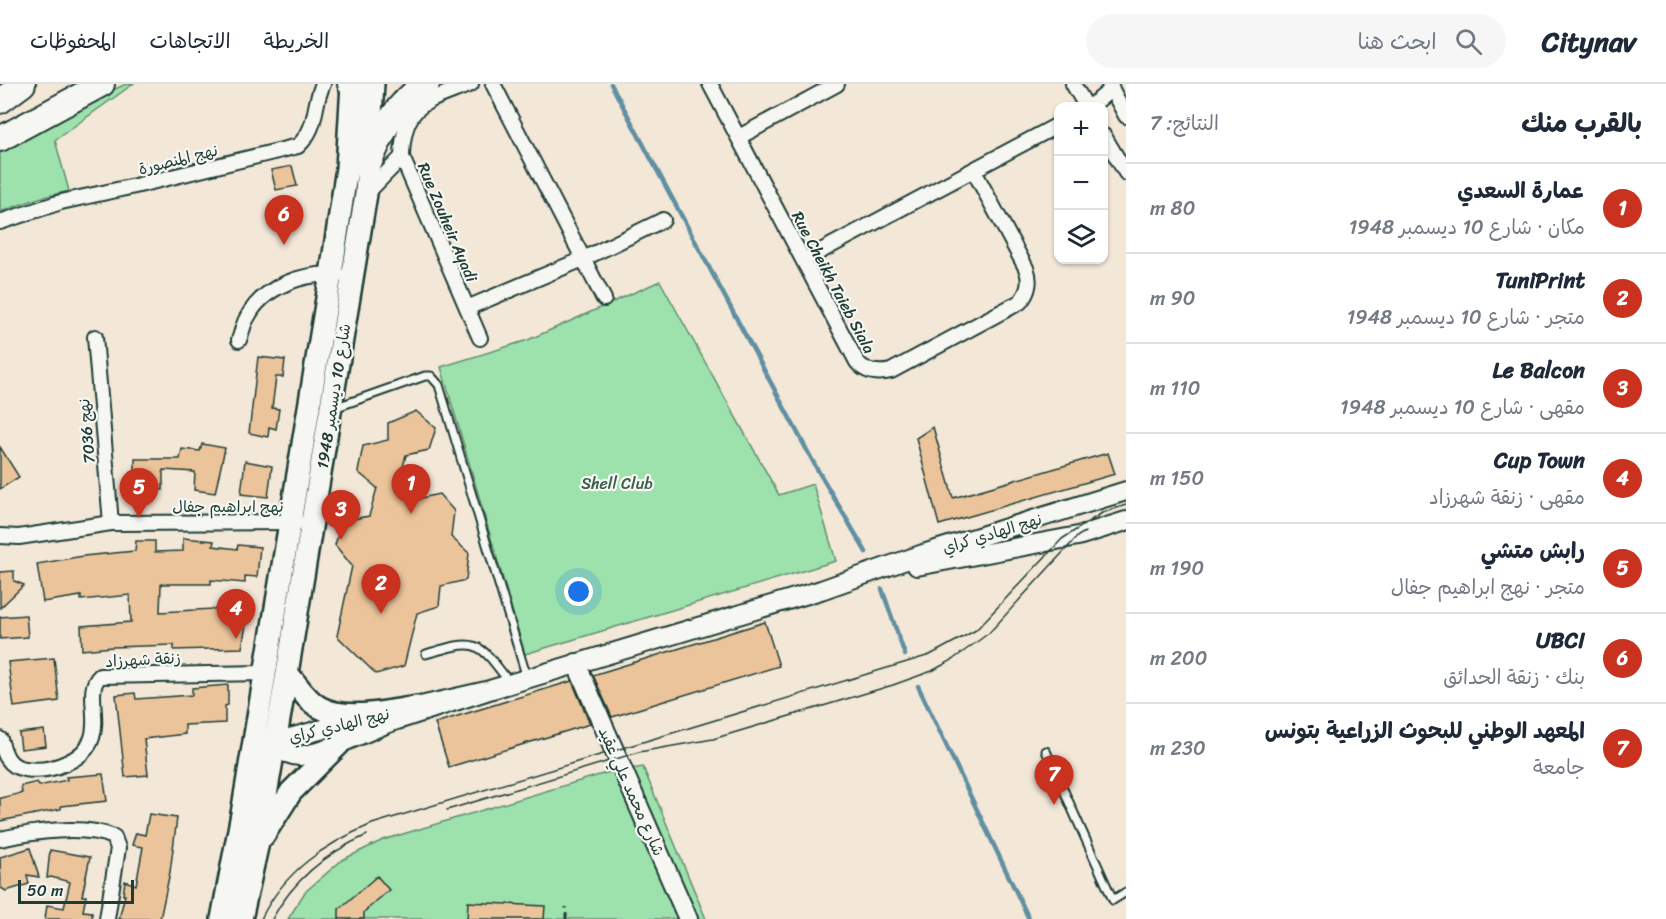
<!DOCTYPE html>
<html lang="ar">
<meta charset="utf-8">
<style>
body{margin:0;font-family:Sriracha,"Playpen Sans Arabic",sans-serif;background:#f6f6f7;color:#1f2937;direction:rtl}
.controls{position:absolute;right:18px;top:18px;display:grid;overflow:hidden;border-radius:12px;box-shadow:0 2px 4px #0004}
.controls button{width:54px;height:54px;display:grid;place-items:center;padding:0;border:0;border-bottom:2px solid #e0e1e3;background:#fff;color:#1f2937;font:30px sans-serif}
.scale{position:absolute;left:18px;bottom:15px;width:116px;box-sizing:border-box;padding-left:6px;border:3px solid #1f3d34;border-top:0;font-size:16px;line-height:21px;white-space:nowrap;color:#1f3d34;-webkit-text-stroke:4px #f6f6f2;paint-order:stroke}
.you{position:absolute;left:579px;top:508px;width:21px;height:21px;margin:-15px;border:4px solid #fff;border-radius:50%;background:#1a73e8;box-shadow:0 0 0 9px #1a73e833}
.badge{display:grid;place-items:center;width:39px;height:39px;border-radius:50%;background:#c8321e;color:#fff;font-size:20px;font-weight:700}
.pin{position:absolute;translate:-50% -50px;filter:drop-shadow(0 2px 3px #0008)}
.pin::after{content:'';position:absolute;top:32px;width:21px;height:18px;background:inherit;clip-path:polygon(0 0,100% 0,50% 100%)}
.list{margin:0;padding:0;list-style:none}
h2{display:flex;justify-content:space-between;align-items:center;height:78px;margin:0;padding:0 24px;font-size:26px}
h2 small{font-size:20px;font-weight:400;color:#747a83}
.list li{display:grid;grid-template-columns:39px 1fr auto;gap:18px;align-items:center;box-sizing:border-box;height:90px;padding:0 24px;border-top:2px solid #e0e1e3}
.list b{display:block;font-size:22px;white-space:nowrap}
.list p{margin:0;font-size:20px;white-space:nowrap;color:#747a83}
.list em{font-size:20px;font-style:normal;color:#747a83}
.icon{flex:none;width:33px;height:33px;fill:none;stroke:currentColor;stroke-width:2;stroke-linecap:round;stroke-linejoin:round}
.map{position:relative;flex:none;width:1126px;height:835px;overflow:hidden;direction:ltr}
header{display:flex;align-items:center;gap:36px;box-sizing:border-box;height:84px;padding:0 30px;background:#fff;border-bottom:2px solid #e0e1e3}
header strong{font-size:28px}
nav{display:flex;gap:33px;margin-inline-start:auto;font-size:21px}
.search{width:420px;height:54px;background:#f6f6f7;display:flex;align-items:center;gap:15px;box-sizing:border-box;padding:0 21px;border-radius:33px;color:#747a83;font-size:22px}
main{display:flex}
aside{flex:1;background:#fff}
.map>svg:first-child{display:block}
.green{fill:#9de1ad;stroke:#5e8f70;stroke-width:1.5}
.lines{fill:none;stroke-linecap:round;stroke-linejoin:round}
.stream{stroke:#5e8fa1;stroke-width:4.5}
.building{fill:#ebc49b;stroke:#1f3d34;stroke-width:1.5}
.lane-casing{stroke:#1f3d34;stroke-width:11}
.street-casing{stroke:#1f3d34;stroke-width:18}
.secondary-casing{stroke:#1f3d34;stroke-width:22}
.primary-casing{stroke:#1f3d34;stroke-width:26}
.highway-casing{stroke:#1f3d34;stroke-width:28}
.path{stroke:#1f3d34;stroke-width:3;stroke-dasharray:6 4.5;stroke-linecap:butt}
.lane{stroke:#f6f6f2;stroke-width:7}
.street{stroke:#f6f6f2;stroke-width:14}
.secondary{stroke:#f6f6f2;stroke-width:18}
.primary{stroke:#f6f6f2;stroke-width:21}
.highway{stroke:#f6f6f2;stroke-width:24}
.tram{stroke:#1f3d34;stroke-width:1.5}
.labels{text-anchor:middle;stroke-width:4.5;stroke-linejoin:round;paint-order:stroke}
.street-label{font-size:16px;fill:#1f3d34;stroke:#f6f6f2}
.park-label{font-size:16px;fill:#385e4c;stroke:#f6f6f2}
</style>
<header>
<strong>Citynav</strong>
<div class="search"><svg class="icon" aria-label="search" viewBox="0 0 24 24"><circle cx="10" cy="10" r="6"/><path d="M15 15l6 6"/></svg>ابحث هنا</div>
<nav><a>الخريطة</a><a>الاتجاهات</a><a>المحفوظات</a></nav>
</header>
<main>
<aside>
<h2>بالقرب منك<small>النتائج: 7</small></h2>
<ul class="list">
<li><span class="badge">1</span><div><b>عمارة السعدي</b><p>مكان · شارع 10 ديسمبر 1948</p></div><em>80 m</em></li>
<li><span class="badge">2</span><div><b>TuniPrint</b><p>متجر · شارع 10 ديسمبر 1948</p></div><em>90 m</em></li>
<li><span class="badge">3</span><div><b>Le Balcon</b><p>مقهى · شارع 10 ديسمبر 1948</p></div><em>110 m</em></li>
<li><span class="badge">4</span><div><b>Cup Town</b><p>مقهى · زنقة شهرزاد</p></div><em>150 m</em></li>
<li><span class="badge">5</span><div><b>رابش متشي</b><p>متجر · نهج ابراهيم جفال</p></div><em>190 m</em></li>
<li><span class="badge">6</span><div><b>UBCI</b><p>بنك · زنقة الحدائق</p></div><em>200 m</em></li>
<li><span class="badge">7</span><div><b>المعهد الوطني للبحوث الزراعية بتونس</b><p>جامعة</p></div><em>230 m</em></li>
</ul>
</aside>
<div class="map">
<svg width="1126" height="835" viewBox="0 0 1126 835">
<rect width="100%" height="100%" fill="#f3e7d8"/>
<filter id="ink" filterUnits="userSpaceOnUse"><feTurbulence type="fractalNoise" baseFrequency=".0167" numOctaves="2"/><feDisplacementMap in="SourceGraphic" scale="12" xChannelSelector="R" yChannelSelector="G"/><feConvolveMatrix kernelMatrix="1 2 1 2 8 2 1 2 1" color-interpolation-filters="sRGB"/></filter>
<g filter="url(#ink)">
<path class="green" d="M126,0H133L55,56L69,107L39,114L0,128V66L76,23Z
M660,197L779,411L813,400L836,477L525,570L441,283L528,256Z
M643,683L706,835H288L305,808L342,776L383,756L606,689Z"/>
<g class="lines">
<path class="stream" d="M611,0L817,385L866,468
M882,505L905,571
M918,602L1029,835"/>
</g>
<path class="building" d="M292,82L297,102L276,106L271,86Z
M258,273L285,276L283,293H276L272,324L279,325L276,345L269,343L268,353L249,349Z
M416,327L436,344L429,366L406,371L399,398L413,416L439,410L454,427L451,453L469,469L466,496L441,502L439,522L417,529L404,582L376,590L337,552L352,482L335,461L342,437L369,432L377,404L358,388L363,362L388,356V339Z
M933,343L953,414L1108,369L1115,390L939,441L916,354Z
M202,360L225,364L215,409L194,406L195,388L163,386V406H135V375H180L182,365L200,367Z
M0,363L19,393L0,405Z
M245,377L272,382L268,413L241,410Z
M183,454L214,457L213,462L237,465L238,461L260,463L257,493L245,492V499L211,496V500H161L160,528L249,523L242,564L174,566V561L112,563L82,566L81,542L131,538L130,511L81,516V512L43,518L37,480L83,472L135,467L136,457H155V468L183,467Z
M14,487V497L24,501L0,524V488Z
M26,531L28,553L0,555V533Z
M765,538L779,582L612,633L593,591Z
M54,574L59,617L14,623L8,578Z
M572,597L590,640L449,683L435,639Z
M228,601V621L225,622V639L185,641V650L144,655L148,691L125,693L116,611L135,609L136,615L192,611V604Z
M44,646L46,662L21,665L19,649Z
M103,690L107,717L61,722V725L0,737V714L22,709L21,702L37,698L39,702L67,696L66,693Z
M149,730L177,734L170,788L160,835H119L125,811H123L125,797L136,801L143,763L132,761L136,749L145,751Z
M30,764L39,793L27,791L29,800L6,807L1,804L0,773Z
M50,766L90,773L82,812H86L83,827L92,828V835H45L47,821L64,824L70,798L51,793L47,794Z
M377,792L389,806L364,828V835H339V825Z
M468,818L545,822L544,835H467Z"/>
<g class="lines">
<defs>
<path id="lane" d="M334,324L425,292H431L439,301L527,594
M426,570C477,555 477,555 509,598
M1046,667L1113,816L1126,808"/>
<path id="street" d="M471,0C427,18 403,18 402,73L480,254
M493,0L604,215
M710,0L857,278C866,289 878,290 891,287L1020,218C1029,208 1031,196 1026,184L974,87
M1073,0L1086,22
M1109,0L1126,32
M1091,22L1112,5
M1104,52L1126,89
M739,53L837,0
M366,110L402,73
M0,138L61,118L135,102L298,62C319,42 312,23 323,0
M804,176L1058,41
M467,224L583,175L663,136
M95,253L111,439
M239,256C242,249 243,240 247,234C263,202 304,188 338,191
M0,452L19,453L111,439L297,438
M0,655C4,669 8,683 25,685C38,687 53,685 66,679C117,657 79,611 100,592L265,589
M0,755C32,748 84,740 114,753L118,764L107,835"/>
<path id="secondary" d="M917,482L1078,452L1126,437
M576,579L688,835
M403,626L486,607
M361,635L275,658L283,668L293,671L300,672L322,667L388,639L486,607L821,506L923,470L1126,407"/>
<path id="primary" d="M287,589C297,600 306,616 319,623C345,638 389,627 417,623
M263,752L291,708L339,660
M222,835L242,730L331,190L347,84L352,0
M241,835L257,763L287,589L366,110L373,0"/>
<path id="highway" d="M350,0L352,2
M0,17L23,0
M0,55L102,0
M368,82C382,50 394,18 427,0"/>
</defs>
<use href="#lane" class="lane-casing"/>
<use href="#street" class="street-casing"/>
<use href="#secondary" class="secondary-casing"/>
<use href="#primary" class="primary-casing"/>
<use href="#highway" class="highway-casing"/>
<path class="path" d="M566,835V823"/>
<use href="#lane" class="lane"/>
<use href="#street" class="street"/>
<use href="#secondary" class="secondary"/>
<use href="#primary" class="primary"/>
<use href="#highway" class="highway"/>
<path class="tram" d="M447,726L639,668L713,655L893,601L932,587L952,576L989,549L1078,452L1085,448
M261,835C284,787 325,760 372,740L930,571L976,546L1062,455L1102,429L1126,421
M272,835C294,795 326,769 367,751"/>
</g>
</g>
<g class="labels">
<g class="street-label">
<text transform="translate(178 75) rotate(-14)" y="6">نهج المنصورة</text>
<text transform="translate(448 138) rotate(67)" y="6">Rue Zouheir Ayadi</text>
<text transform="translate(834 198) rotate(62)" y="6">Rue Cheikh Taieb Siala</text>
<text transform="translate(333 312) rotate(-81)" y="6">شارع 10 ديسمبر 1948</text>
<text transform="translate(86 347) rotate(-95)" y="6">نهج 7036</text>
<text x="228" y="428">نهج ابراهيم جفال</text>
<text transform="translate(992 449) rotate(-17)" y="6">نهج الهادي كراي</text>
<text transform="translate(143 575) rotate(-3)" y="6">زنقة شهرزاد</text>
<text transform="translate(339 641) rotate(-14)" y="6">نهج الهادي كراي</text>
<text transform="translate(632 707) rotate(66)" y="6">شارع محمد علي عقيد</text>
</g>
<g class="park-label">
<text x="617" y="405">Shell Club</text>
</g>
</g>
</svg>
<div class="controls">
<button>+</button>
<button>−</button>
<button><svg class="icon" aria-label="layers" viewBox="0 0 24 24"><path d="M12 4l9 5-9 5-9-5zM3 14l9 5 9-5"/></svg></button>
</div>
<div class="scale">50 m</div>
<div class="you"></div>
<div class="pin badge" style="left:411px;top:430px">1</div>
<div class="pin badge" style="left:381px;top:530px">2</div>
<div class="pin badge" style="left:341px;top:456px">3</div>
<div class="pin badge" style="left:236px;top:555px">4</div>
<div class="pin badge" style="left:139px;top:434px">5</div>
<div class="pin badge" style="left:284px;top:161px">6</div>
<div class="pin badge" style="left:1054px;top:721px">7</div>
</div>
</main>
